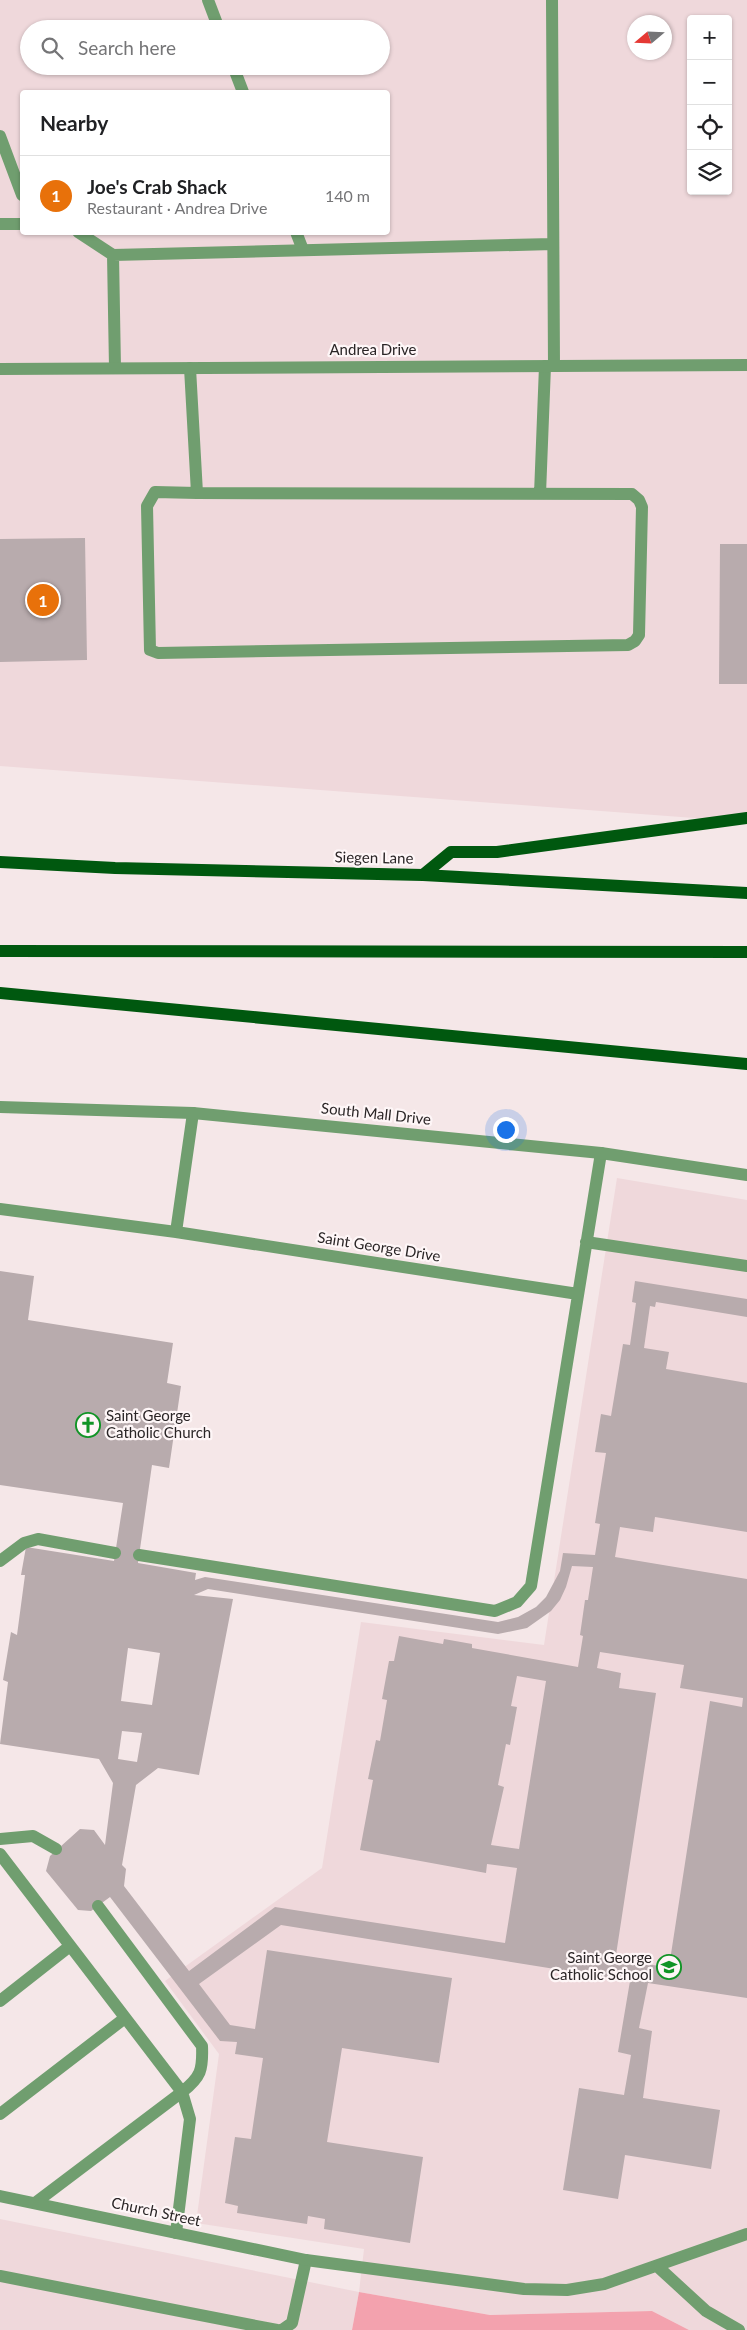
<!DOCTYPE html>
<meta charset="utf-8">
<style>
body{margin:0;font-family:Lato,sans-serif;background:#f2f2f2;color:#202124}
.controls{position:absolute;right:15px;top:15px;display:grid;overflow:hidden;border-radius:5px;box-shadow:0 1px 4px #0004}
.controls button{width:45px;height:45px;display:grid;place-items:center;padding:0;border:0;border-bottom:1px solid #e0e0e0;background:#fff;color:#202124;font:25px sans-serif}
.compass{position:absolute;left:627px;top:15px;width:45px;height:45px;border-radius:50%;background:#fff;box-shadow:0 1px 4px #0004;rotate:251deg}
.you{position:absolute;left:505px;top:1129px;width:18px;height:18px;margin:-12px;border:4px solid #fff;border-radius:50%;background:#1a73e8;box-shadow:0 0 0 8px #1a73e833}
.badge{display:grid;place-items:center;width:32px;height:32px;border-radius:50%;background:#119426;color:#fff;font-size:16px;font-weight:700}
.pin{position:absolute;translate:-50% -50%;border:2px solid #fff;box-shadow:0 1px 5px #0006}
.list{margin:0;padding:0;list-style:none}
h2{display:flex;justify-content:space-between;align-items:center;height:65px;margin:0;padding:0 20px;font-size:21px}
h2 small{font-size:16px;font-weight:400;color:#757577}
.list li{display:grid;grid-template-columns:32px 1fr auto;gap:15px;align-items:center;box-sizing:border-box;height:80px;padding:0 20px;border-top:1px solid #e0e0e0}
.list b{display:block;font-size:19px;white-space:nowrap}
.list p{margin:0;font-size:16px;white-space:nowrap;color:#757577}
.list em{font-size:16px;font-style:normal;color:#757577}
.icon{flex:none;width:28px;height:28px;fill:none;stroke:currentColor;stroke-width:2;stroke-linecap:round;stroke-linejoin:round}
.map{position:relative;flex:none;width:747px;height:2330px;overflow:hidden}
.search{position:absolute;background:#fff;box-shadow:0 1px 4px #0004;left:20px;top:20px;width:370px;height:55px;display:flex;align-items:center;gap:12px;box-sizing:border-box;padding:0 18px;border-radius:28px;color:#757577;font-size:19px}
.panel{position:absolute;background:#fff;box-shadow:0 1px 4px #0004;left:20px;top:90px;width:370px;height:145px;border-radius:5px}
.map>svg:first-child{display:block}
.built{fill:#efd8db;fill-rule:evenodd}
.green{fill:#f3a2ae}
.building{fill:#b8abad;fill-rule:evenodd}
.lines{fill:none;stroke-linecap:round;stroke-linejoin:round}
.service{stroke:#709e6f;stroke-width:12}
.minor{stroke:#709e6f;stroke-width:12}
.tertiary{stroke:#709e6f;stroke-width:12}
.primary{stroke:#00580f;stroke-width:12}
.labels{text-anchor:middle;stroke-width:4.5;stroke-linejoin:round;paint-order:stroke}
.street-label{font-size:15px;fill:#2a2526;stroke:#fef6f7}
.poi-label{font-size:15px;fill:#2a2526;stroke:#fef6f7;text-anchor:start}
</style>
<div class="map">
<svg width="747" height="2330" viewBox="0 0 747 2330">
<rect width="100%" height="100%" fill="#f5e7e8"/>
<path class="built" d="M0,0H747V822L0,766ZM691,19H728V191H691ZM634,22H664V52H634ZM29,29H381V66H29ZM22,92H388V232H22Z
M617,1178L747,1200V2330H689L652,2311L490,2315L359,2292L352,2330H0V2219L359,2292L364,2249L196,2223L219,2054L165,1981L322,1868L361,1622L544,1645Z"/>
<path class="green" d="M359,2292L490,2315L652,2311L689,2330H352Z"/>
<path class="building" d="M85,538L87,660L0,662V539Z
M720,544H747V684H719Z
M0,1271L34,1276L28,1320L173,1343L167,1383L181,1386L169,1468L152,1465L138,1563L196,1573L195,1580L205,1577L498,1622L518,1617L536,1607L546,1597L560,1571L563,1553L595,1555L600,1524L595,1523L606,1453L595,1452L601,1414L611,1416L623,1344L630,1345L636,1303L632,1302L635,1281L747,1299V1317L656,1302L655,1307L650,1306L644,1348L669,1352L666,1369L747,1383V1532L655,1517L653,1532L620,1527L615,1557L747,1579V1998L648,1983L639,2028L652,2031L643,2098L720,2110L711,2169L625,2155L618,2199L563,2190L579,2088L624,2095L631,2055L618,2052L630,1981L281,1925L199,1984L230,2025L255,2029L267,1950L452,1978L439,2063L342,2048L327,2142L423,2157L410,2243L324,2229L325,2219L308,2216L307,2224L237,2213L238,2206L225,2203L235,2137L251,2139L263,2058L235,2054L237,2042L220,2041L110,1897L91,1911L78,1910L46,1871L50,1856L80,1829L94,1830L105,1845L113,1783L99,1759L0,1744L8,1682L3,1680L11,1632L17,1635L25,1575H21L26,1547L114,1561L123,1503L0,1485ZM572,1566L593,1567L588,1600H585L580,1635L583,1636L578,1667L472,1648V1644L444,1639L443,1644L399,1636L394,1661H389L382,1699L387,1700L380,1741L376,1740L368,1779L373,1780L360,1850L486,1873L487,1864L517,1868L505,1943L275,1907L189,1971L124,1886L126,1869L122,1865L136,1785L158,1768L199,1775L233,1599L194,1595L208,1589L498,1634L527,1628L551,1611L560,1600L566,1587ZM128,1648L160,1653L152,1705L121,1701ZM600,1652L684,1665L680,1688L743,1698L742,1707L710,1701L669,1967L628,1962V1957L616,1955L656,1693L619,1688L621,1673L597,1668ZM517,1676L546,1681L519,1849L491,1845L504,1787L498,1785L506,1744L510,1745L517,1707L511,1706ZM122,1731L142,1733L137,1762L118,1759Z"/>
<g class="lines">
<path class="service" d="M208,0L219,29
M552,0L554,366
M233,66L243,92
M0,136L22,195
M0,224H22
M78,232L113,255L553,244
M296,232L303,250
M113,255L115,368
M190,368L197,493L155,492L147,506L150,650L158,653L628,645L635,641L639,635L642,507L639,500L632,494L197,493
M540,494L545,366
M0,1209L176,1232L578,1294
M176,1232L193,1113
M586,1242L747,1266
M139,1555L495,1611L517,1602L531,1586L601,1153
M0,1561L24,1543L38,1539L115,1553
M0,1839L33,1836L56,1849
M0,1854L182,2092L190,2119L176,2233
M0,2001L70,1946
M0,2114L125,2018
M35,2203L182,2092C201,2077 203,2070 202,2046L98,1906
M657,2266L706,2311L739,2330
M0,2276L277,2330
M282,2330L292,2323L306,2260L524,2289L567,2290L604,2284L747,2234"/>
<path class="minor" d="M0,369L747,365
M0,2196L306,2260"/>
<path class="tertiary" d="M0,1107L193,1113L601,1153L747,1175"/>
<path class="primary" d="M0,862L115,868L423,875L747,893
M423,875L451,852H497L747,818
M0,951L747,952
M0,993L747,1064"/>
</g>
<defs>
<symbol id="church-ring" viewBox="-11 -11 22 22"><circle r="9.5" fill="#fef6f7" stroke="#119426" stroke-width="1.5"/><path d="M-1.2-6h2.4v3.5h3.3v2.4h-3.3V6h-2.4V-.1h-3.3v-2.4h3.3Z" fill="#119426"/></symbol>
<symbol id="school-ring" viewBox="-11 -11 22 22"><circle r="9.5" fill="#fef6f7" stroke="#119426" stroke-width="1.5"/><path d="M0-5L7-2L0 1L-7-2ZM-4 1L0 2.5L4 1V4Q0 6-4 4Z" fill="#119426"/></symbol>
</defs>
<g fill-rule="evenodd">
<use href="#church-ring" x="74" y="1411" width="28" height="28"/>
<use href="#school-ring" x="655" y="1953" width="28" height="28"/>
</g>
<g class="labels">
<g class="street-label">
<text x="373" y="355">Andrea Drive</text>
<text transform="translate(374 858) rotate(1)" y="5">Siegen Lane</text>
<text transform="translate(376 1114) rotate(6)" y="5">South Mall Drive</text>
<text transform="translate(379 1247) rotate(9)" y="5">Saint George Drive</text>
<text transform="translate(156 2212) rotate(12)" y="5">Church Street</text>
</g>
<g class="poi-label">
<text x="106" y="1421">Saint George<tspan x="106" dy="17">Catholic Church</tspan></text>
<text x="652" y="1963" text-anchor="end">Saint George<tspan x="652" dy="17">Catholic School</tspan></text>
</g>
</g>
</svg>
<div class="controls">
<button>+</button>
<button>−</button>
<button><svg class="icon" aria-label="locate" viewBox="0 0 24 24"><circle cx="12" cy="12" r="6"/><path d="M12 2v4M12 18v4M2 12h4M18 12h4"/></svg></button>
<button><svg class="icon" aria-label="layers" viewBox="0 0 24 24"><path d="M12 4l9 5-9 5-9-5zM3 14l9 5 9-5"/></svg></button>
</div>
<svg class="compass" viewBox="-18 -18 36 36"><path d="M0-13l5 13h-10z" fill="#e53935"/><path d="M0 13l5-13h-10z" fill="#757577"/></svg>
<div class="you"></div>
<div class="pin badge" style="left:43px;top:600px;background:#e8710a">1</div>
<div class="search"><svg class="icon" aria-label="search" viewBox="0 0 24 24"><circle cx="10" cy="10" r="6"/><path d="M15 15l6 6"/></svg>Search here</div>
<section class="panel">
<h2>Nearby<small></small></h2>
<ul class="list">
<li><span class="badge" style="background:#e8710a">1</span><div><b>Joe's Crab Shack</b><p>Restaurant · Andrea Drive</p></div><em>140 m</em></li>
</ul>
</section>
</div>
